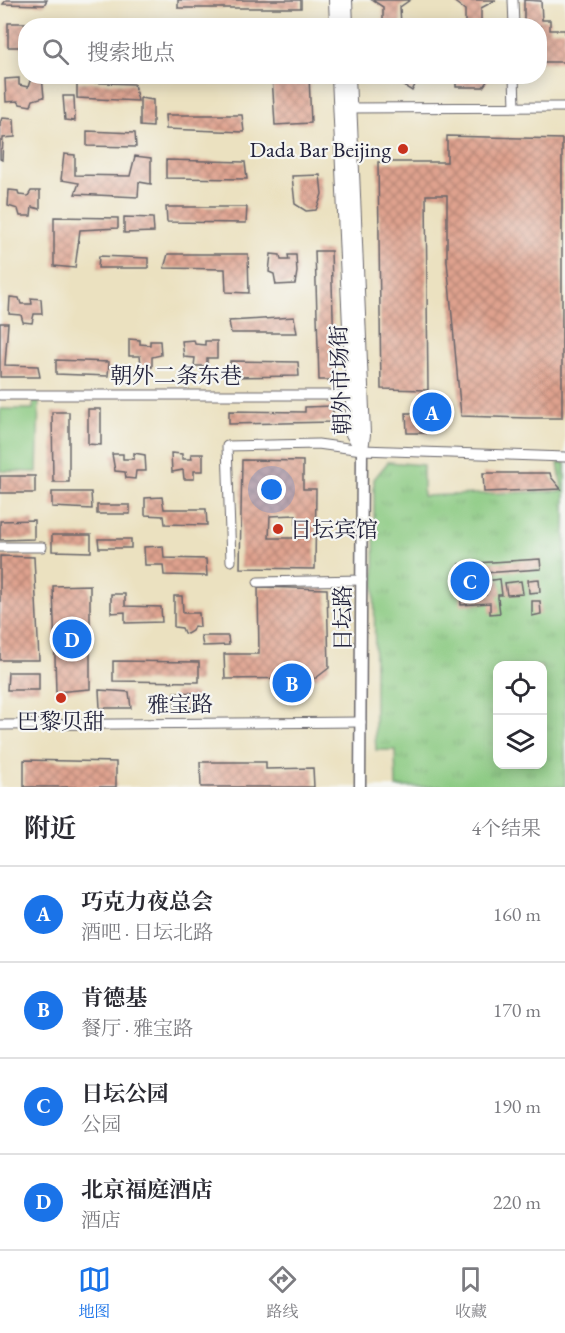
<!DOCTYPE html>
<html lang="zh">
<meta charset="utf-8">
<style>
body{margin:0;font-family:"EB Garamond","Noto Serif SC",serif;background:#f7f7f7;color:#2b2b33}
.controls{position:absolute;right:18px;bottom:18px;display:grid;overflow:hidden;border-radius:12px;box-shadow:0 3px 15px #0003}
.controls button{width:54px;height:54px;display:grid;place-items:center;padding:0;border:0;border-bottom:2px solid #e1e1e2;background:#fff;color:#2b2b33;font:30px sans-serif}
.you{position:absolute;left:272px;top:490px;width:21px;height:21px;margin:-15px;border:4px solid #fff;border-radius:50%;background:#1a73e8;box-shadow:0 0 0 9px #1a73e833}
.badge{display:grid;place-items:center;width:39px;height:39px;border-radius:50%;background:#1a73e8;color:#fff;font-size:20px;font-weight:700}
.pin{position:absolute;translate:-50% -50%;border:3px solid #fff;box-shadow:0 2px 6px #0006}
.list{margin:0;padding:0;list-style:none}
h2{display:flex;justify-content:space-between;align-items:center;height:78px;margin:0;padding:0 24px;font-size:26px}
h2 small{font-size:20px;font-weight:400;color:#7c7c81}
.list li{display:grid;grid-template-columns:39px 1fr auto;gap:18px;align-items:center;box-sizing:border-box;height:96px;padding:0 24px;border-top:2px solid #e1e1e2}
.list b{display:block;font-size:22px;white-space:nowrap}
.list p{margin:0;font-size:20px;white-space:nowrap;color:#7c7c81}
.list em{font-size:20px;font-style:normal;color:#7c7c81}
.icon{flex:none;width:33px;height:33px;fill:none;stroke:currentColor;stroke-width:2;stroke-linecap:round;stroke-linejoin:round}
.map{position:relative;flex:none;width:565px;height:787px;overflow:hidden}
.search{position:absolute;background:#fff;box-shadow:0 3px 15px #0003;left:18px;right:18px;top:18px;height:66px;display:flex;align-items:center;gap:15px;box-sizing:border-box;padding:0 21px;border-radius:24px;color:#7c7c81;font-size:22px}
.sheet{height:462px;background:#fff}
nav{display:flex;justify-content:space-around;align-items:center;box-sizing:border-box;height:84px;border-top:2px solid #e1e1e2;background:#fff;font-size:16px;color:#7c7c81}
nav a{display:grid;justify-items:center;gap:3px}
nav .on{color:#1a73e8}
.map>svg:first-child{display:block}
.grass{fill:url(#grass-tufts);stroke:#56765e;stroke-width:1.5;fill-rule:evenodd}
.pitch{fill:#89c980;stroke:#56765e;stroke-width:1.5}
.building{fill:url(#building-cross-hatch);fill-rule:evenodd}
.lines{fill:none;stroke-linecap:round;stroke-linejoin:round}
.minor-casing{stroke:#68656a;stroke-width:11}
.tertiary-casing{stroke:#68656a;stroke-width:13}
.secondary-casing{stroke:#68656a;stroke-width:14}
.minor{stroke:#fff;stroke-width:9}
.tertiary{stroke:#fff;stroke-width:10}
.secondary{stroke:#fff;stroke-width:12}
.poi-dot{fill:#c8321e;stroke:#f6f6f2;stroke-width:2}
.labels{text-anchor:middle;stroke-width:4.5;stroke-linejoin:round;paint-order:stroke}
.poi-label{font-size:22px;fill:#22223b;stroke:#f6f6f2;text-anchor:end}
.street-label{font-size:22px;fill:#22223b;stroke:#f6f6f2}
</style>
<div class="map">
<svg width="565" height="787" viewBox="0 0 565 787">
<defs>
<pattern id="grass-tufts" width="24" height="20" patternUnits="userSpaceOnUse" patternTransform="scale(1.5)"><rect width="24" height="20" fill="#89c980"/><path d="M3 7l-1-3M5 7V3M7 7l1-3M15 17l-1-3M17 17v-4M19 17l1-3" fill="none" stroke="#76ac70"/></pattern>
<pattern id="building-cross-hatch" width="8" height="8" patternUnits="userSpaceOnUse" patternTransform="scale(1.5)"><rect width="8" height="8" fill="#dfa28e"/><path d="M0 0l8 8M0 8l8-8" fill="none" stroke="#b48475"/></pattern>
</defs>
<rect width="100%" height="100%" fill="#f6f6f2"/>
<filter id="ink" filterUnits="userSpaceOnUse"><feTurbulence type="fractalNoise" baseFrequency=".0167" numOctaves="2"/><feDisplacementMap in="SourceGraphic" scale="12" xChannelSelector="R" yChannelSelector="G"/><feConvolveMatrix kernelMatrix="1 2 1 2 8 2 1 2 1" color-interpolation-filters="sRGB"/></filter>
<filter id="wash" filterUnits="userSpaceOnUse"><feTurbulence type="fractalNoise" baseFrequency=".008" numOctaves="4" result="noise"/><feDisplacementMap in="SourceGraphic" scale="24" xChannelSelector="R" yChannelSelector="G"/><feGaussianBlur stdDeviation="1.35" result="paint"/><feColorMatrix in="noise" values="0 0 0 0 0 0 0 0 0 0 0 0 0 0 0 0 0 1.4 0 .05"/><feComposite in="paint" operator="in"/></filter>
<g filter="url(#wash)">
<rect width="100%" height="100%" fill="#ebe1c0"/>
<path class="grass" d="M388,462L423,465V496L562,491L558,463H565V787H396L395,750H376L375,734L374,479ZM498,666H542V764H498Z"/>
<path class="pitch" d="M34,401H39L37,472L0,471V409H33Z"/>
<g id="blocks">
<path class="building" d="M6,0H47L44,5L3,4Z
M178,0H301V8H178Z
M372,0H410L400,7L401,26H383V7Z
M452,0H496L481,8V26H465V10Z
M524,0L541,1L542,20H550V30H565V62H540V26H532V22H524Z
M164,19L168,26H149Z
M8,23H65V26H26V47H8Z
M272,76H309L311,123L275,125Z
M406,76H423L417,81L412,91L401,84Z
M456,76H488V80L483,87H456Z
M42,77L44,97L33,100L31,106L20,104L18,101L6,102L5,79L19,78V85L28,87L31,78Z
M77,82L134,84L138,101L77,98Z
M63,96H74L75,121L65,120Z
M140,98L153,100V127L140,126Z
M165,115H242L244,132L166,129Z
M2,118L14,119L15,137L3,138L2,160L0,159V123Z
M87,131L135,133L136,147L87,146Z
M447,136L562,139V418H529L461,416L447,261V195H426L428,390L381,389L378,162H447Z
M64,154L75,155V175L130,176L135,156L151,158V184L139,182L138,197L75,194L79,183L61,180Z
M166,160L245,162L247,179L166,178Z
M320,175L322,194L319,203L316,210L306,211L295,204L292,176Z
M9,190L18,191L19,195L28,196L31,191H40V209L32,207L31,216H20L18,209L8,206Z
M166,207H247L246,223L167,222Z
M54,217L118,218V228L80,230L75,268L54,266Z
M124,217L153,218L154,232L124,233Z
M315,251H331L335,380H319Z
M168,254H248L249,293L226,292L225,269L164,268Z
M271,254L280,255L281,260H289L288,255H296L297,272L295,284L276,285L274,274L269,272Z
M99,256L148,258V268H98Z
M10,297L19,298L21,304H32L31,298L41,299L42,314H34L32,323L23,322L21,315L9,314Z
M294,317L297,333H231L229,321Z
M0,323H8L5,365L38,366L40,377H0Z
M129,339L140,340V344L150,345V341H160L161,355L152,357V367L141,365L140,356H129Z
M194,340L195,344L205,345V341H217V358H207V366H194L195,358L184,357L182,341Z
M56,360L109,362L108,376L56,374Z
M230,361L298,362L299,376L231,377Z
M333,406V422L229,424V411L305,412V407Z
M88,409H101V445L88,444Z
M52,412H69V482H53Z
M406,413H429L430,433H407Z
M134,453L145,455L146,471H136L135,479L126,478L125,472L115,471L112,454H123V459H134Z
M171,453L182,454V459H192L191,454H203V471H194V479H184L183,470L172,472Z
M242,460L303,461V489H316L315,569L240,568ZM296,515V538H269L270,516Z
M483,473H550L551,477L561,489L484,492Z
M0,476H35V493H0Z
M52,492H91L92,509L52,507Z
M162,497L164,509H206L207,525L165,524L164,516L145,515V498Z
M97,505H130V514H97Z
M34,520V539L0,540V521Z
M52,535H91V552L52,551Z
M98,539H131V548H99Z
M163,546L164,558L206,559L207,576L164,575L163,565H145L144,547Z
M0,556L34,557L39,660H0Z
M540,559L541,569L468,574L469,595H486V581L500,579L502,595H498V598L500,613L490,614V603L461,605L459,564Z
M539,579L540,592L529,593L528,580Z
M521,581L523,594L507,595L505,583Z
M90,585V689L56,692L53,586Z
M258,587L327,589L329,668L316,678L225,679L224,654H259Z
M111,594H125V606L161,607L162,622L125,623V612L111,613Z
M174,596H182L183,613H199L200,627L194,626L192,631L187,634L184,633L182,628L174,627Z
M532,601H540L541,614L532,616Z
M201,636H228L229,645L203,646Z
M113,661L199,662V682L113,681Z
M8,672H39V690H7Z
M99,690L129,692L131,708H100Z
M174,692L196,693L197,707L175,708Z
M24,760L116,762V787H24Z
M200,762H266V769L313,768L314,787H201Z"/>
</g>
</g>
<g filter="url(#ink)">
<use href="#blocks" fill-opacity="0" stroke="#68656a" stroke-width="1.5"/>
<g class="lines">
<defs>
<path id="minor" d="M513,0L514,26
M514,76L515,107
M345,108L565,107
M0,395H352
M0,547H42
M231,561L227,446L318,444L362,450L565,457
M258,582L362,580
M0,725L361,722"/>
<path id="tertiary" d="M360,787L362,450"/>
<path id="secondary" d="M335,0L336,26
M346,0L347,26
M338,76L352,395V434L362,450
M349,76L364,434L362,450"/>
</defs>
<use href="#minor" class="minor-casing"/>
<use href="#tertiary" class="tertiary-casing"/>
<use href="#secondary" class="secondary-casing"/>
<use href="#minor" class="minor"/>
<use href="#tertiary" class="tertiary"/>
<use href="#secondary" class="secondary"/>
</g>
</g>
<g class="poi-dot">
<circle cx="403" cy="149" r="6"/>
<circle cx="278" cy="529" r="6"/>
<circle cx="61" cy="698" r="6"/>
</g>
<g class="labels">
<g class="poi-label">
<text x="391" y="157">Dada Bar Beijing</text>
<text x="290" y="537" text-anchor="start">日坛宾馆</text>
<text x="61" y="729" text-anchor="middle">巴黎贝甜</text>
</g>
<g class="street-label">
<text x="176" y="383">朝外二条东巷</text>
<text transform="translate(340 380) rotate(-92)" y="8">朝外市场街</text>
<text transform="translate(342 618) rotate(-90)" y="8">日坛路</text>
<text transform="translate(180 704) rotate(-1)" y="8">雅宝路</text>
</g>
</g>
</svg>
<div class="controls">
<button><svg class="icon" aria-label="locate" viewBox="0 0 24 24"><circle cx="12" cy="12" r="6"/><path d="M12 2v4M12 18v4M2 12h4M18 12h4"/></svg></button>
<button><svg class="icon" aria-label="layers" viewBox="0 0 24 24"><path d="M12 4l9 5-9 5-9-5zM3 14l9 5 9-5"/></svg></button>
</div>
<div class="you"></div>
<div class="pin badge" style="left:432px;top:412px">A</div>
<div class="pin badge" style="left:292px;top:683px">B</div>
<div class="pin badge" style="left:470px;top:581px">C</div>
<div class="pin badge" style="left:72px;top:639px">D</div>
<div class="search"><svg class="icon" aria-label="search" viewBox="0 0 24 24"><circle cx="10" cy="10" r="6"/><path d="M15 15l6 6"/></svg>搜索地点</div>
</div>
<section class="sheet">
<h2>附近<small>4个结果</small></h2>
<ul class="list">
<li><span class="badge">A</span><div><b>巧克力夜总会</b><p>酒吧 · 日坛北路</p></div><em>160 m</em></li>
<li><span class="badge">B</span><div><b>肯德基</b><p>餐厅 · 雅宝路</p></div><em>170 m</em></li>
<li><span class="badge">C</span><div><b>日坛公园</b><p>公园</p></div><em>190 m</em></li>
<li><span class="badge">D</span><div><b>北京福庭酒店</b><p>酒店</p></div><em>220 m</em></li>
</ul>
</section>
<nav>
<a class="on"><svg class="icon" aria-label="map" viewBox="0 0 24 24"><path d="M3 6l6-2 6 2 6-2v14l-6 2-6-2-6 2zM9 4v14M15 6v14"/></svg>地图</a>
<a><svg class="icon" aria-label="directions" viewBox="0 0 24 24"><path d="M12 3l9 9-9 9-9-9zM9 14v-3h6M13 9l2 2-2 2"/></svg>路线</a>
<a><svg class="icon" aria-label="saved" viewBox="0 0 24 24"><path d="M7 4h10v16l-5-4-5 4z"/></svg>收藏</a>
</nav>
